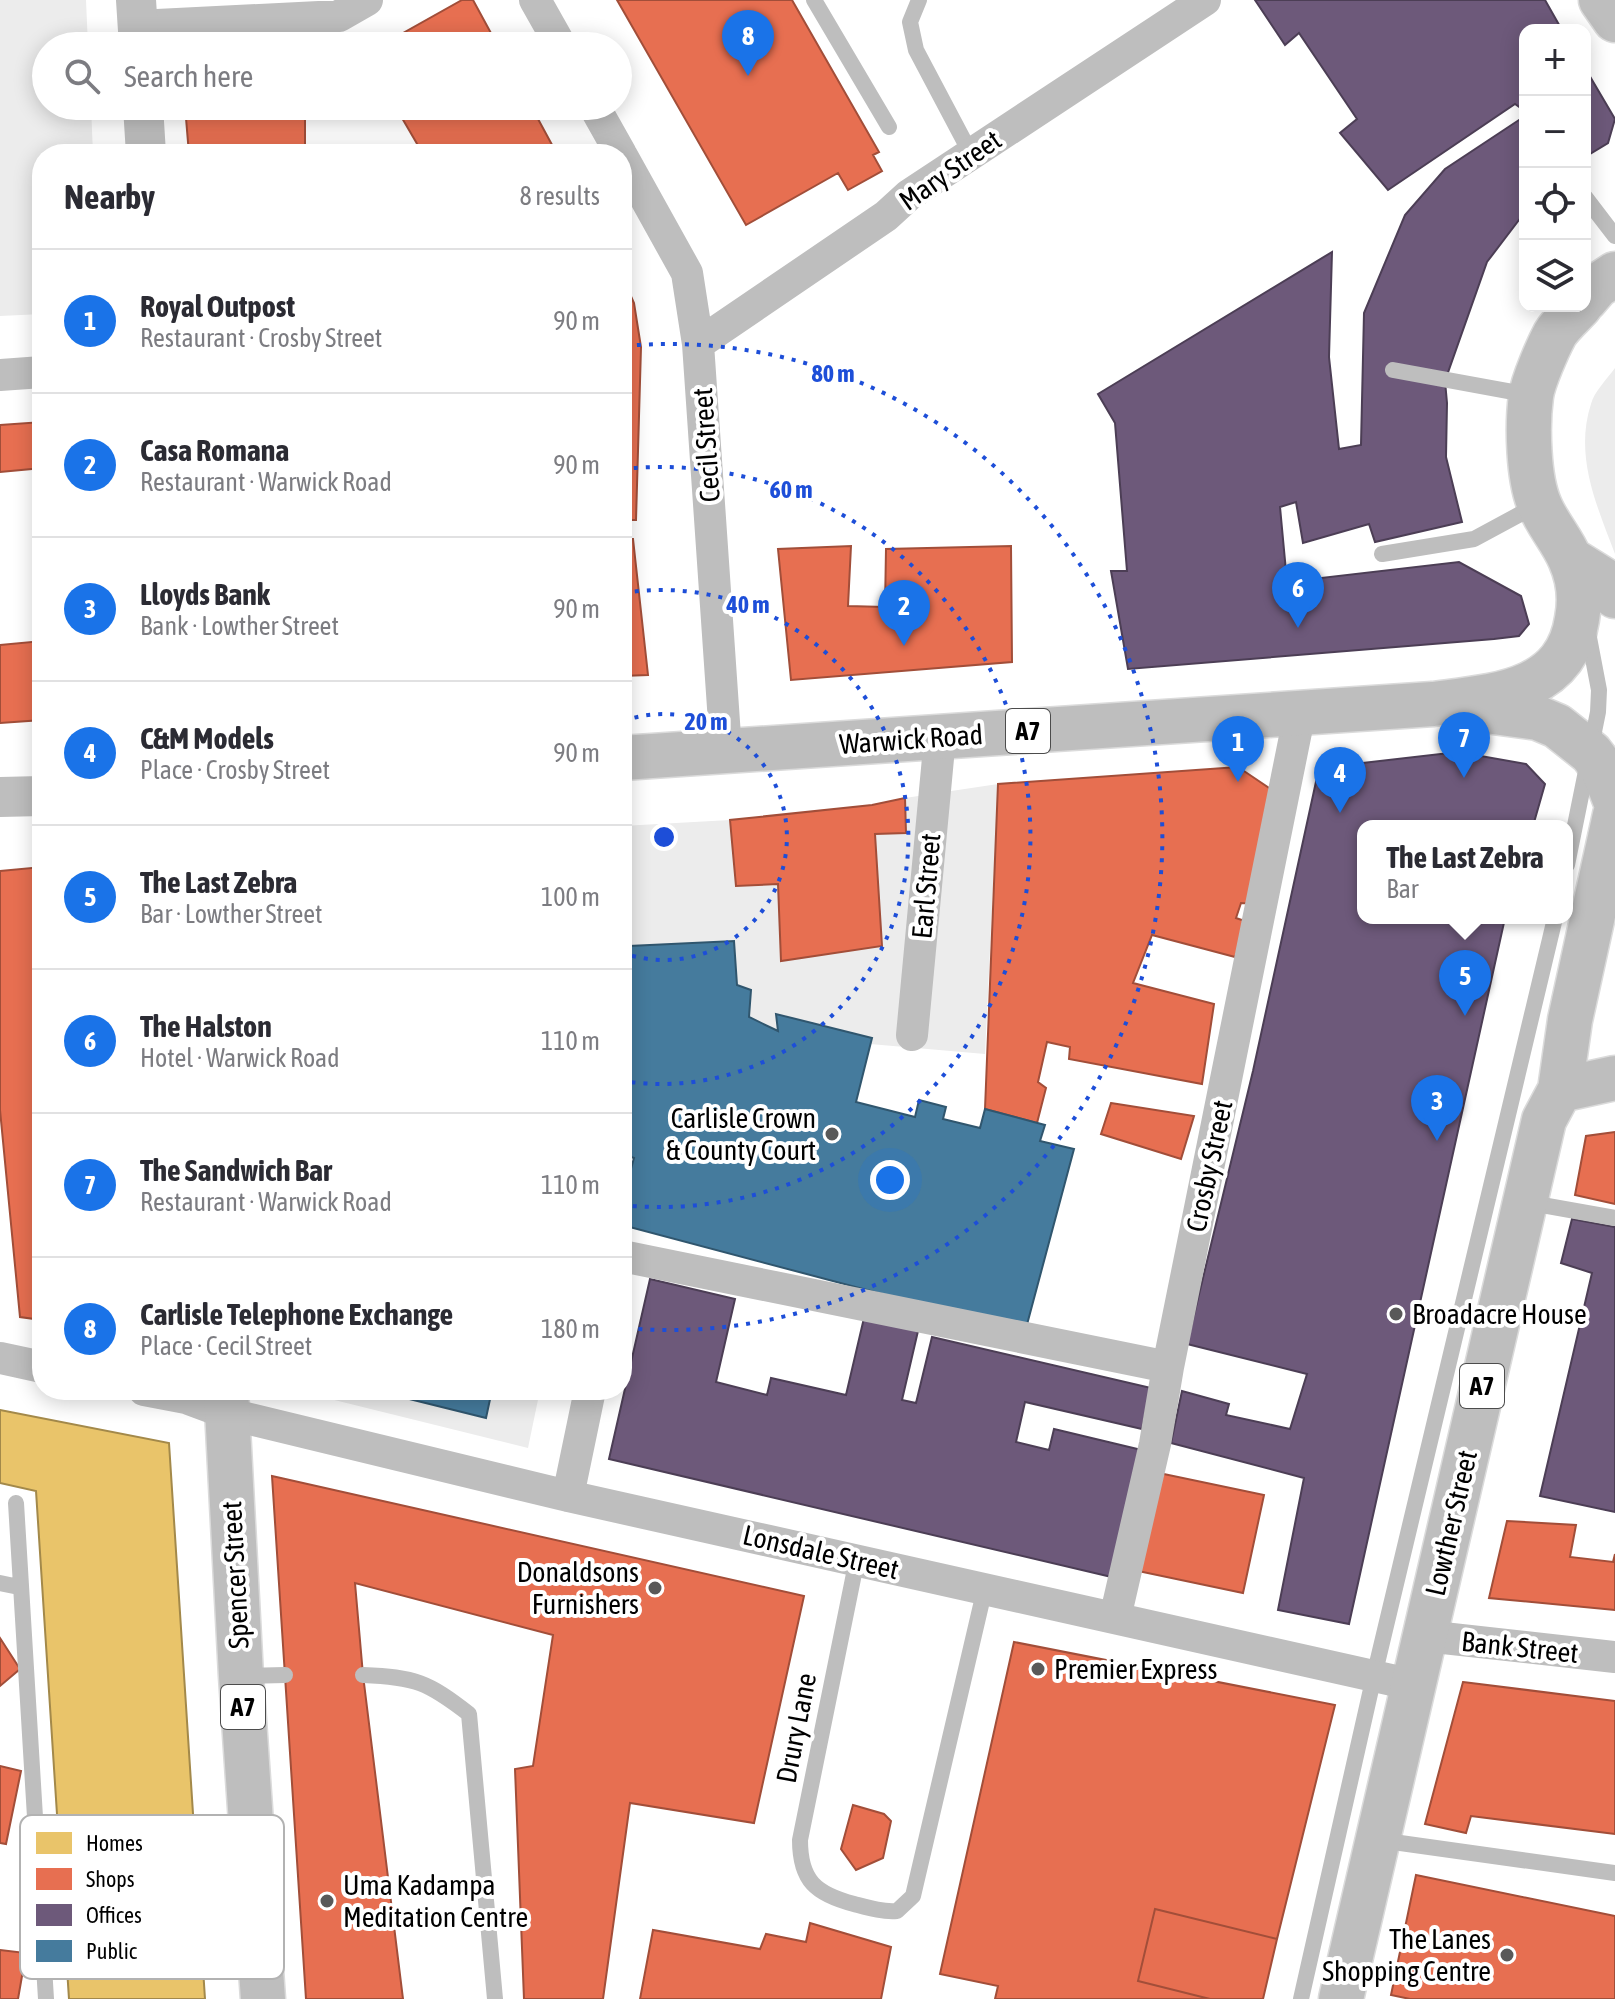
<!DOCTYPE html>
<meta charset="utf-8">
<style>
body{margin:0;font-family:"Asap Condensed",sans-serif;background:#f2f2f3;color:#2b2b33}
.controls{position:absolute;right:24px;top:24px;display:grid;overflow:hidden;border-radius:16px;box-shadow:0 4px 20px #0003}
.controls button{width:72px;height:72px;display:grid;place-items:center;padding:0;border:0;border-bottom:2px solid #e1e1e2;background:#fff;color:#2b2b33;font:40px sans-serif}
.you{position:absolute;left:890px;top:1180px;width:28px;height:28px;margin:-20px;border:6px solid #fff;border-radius:50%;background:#1a73e8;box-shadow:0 0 0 12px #1a73e833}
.badge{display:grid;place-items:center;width:52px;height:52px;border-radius:50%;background:#1a73e8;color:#fff;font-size:26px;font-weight:700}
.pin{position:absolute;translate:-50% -66px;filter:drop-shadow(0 2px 4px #0008)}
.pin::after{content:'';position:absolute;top:42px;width:28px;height:24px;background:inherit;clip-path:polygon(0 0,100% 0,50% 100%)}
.popup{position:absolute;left:1357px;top:820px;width:216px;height:104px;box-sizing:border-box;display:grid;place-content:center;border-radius:16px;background:#fff;filter:drop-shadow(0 2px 6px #0005);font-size:26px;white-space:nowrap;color:#7c7c81}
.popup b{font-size:30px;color:#2b2b33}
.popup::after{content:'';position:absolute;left:50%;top:100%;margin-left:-16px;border:16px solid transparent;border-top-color:#fff}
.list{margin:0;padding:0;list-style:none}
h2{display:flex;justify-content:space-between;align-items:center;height:104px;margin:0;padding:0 32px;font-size:34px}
h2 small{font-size:26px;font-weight:400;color:#7c7c81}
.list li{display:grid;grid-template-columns:52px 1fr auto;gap:24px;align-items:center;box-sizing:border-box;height:144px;padding:0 32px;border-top:2px solid #e1e1e2}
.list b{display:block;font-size:30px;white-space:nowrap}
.list p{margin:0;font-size:26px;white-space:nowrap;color:#7c7c81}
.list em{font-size:26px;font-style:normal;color:#7c7c81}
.icon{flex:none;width:44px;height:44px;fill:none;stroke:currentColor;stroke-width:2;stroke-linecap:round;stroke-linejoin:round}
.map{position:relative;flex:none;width:1615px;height:1999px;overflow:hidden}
.search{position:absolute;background:#fff;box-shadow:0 4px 20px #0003;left:32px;top:32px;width:600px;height:88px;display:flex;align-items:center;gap:20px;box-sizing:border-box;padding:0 28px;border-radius:44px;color:#7c7c81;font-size:30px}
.panel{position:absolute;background:#fff;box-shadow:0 4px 20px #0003;left:32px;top:144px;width:600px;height:1256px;border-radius:32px}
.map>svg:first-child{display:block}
.green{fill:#ececec}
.homes{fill:#e9c46a;stroke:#a3894a;stroke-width:2}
.shops{fill:#e76f51;stroke:#a24e39;stroke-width:2}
.offices{fill:#6d597a;stroke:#4c3e55;stroke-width:2}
.public{fill:#457b9d;stroke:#30566e;stroke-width:2}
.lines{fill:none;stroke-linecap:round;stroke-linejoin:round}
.primary-casing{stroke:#dbdbdb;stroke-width:47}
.service{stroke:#bebebe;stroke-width:16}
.minor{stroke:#bebebe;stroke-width:32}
.tertiary{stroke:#bebebe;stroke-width:40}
.primary{stroke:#bebebe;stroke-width:44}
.ring{fill:none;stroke:#1d4ed8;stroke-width:4;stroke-dasharray:4 8}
.poi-dot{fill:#595959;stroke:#fff;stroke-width:3}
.labels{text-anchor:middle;stroke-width:8;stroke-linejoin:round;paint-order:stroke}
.shield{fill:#fff;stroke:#4c4c4c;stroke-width:2}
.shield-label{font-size:26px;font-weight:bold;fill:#000}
.street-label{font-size:28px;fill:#000;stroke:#fff}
.poi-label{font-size:28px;fill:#000;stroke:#fff;text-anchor:end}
.key{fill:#fff;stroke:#b2b2b2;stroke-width:2}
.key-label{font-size:22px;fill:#000}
.centre{fill:#1d4ed8;stroke:#fff;stroke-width:4}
.ring-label{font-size:24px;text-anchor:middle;font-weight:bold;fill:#1d4ed8;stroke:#fff;stroke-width:8;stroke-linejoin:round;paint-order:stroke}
</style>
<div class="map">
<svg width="1615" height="1999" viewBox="0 0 1615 1999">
<rect width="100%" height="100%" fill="#fff"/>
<path class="green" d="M0,0H86L88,46H46V106H91L93,154H42V314L0,316Z
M1615,368V554C1597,506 1574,456 1591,404C1594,392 1607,379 1615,368Z
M998,784L985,1054L870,1044L776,1015L778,1031L749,1017L751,990L737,985L734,941L629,946L622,826L730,820L736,886L778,884L781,961L882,946L875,834L906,832L905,798Z
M294,1390H540L528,1448Z"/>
<path class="homes" d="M0,1410L169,1443L205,1999H69L36,1491L0,1483Z"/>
<path class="shops" d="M462,0H473L498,46H380Z
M617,0H792L879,152L873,155L882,171L848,190L838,173L746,225Z
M185,106H355L356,114L305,117V154H189Z
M395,106H531L557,154H423Z
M622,276L634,303L641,347L636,520H622Z
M42,422V468L0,472V425Z
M622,539H633L648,675L622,676Z
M851,546L848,606L885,607L886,549L1011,546L1012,662L791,680L778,549Z
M42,641V720L0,723V645Z
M1238,767L1272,790L1254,904L1241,903L1236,918L1248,922L1235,957L1152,935L1133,983L1214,1004L1202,1084L1069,1059L1070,1047L1047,1042L1038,1082L1046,1088L1037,1123L985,1109L998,784Z
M1322,788L1367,792L1359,852L1313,835Z
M905,798L906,833L875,834L882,946L781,961L778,884L736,886L730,820L872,805Z
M42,867V1320L20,1317L0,1110V871Z
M1111,1103L1194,1116L1181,1159L1101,1134Z
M1615,1132V1204L1575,1195L1586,1136Z
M1159,1473L1264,1495L1243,1593L1138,1571Z
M272,1476L804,1596L754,1823L630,1803L603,1999H524L515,1769L533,1766L553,1635L355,1583L363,1675L403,1999H306Z
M1507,1521L1576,1525L1570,1557L1613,1562L1615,1554V1610L1489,1598Z
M0,1638L20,1669L0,1686Z
M1014,1642L1335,1705L1277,1939L1155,1909L1138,1981L1210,1999H995L998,1986L940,1974Z
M1463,1682L1615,1701V1834L1471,1816L1466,1833L1425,1824Z
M0,1766L21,1771L6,1844L0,1843Z
M853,1805L884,1814L891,1821L883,1858L856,1870L841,1849Z
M1416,1875L1615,1916V1999H1410L1391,1995Z
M1155,1909L1277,1939L1263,1999H1210L1138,1981Z
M810,1923L891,1947L881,1999H640L653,1930L760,1949L766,1934L806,1942Z
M0,1950L26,1953L18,1999H0Z"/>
<path class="offices" d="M1255,0H1545L1562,30H1525V111L1515,104L1388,190L1340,133L1357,119L1299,33L1285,45Z
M1585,68L1615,119L1608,143L1585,157Z
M1525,116V212L1487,262L1445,381L1447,403L1446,457L1462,522L1375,542L1369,524L1303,543L1296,502L1280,507L1287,582L1459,562L1521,596L1529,624L1519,636L1494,639L1128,669L1111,571H1127L1115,423L1098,394L1332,252L1329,357L1339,449L1361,445L1364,313L1405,215L1445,169Z
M1458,752L1526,764L1545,784L1533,826H1363V918H1505L1349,1624L1278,1610L1304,1478L1171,1443L1182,1391L1229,1404L1226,1415L1290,1429L1307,1374L1187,1344L1253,1071L1319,768Z
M1572,1219L1615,1227V1512L1540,1496L1592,1273L1561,1263Z
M650,1279L735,1299L716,1382L767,1395L771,1378L846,1395L864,1318L918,1331L902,1400L916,1403L932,1337L1151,1388L1142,1429L1025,1402L1016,1442L1049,1450L1054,1429L1150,1452L1120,1579L609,1459Z"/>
<path class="public" d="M734,941L737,985L751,990L749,1017L778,1031L776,1014L872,1038L856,1102L915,1117L919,1100L946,1107L943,1119L980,1128L985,1109L1045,1125L1040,1141L1074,1149L1025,1332L622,1225V1201L634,1158L622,1154V958L629,946Z
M373,1390H492L486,1418Z"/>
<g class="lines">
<defs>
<path id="primary" d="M1601,0L1615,20
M1585,300L1597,286L1615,274
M1570,559L1607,582L1615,596
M1471,709L1538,718L1557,726L1591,753L1603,769L1615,800
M622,758L1433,704C1494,696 1566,693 1577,619C1581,598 1579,579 1570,559C1562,540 1548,525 1540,506C1528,479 1527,425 1531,396C1533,381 1548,347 1555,334C1561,324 1572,315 1580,306
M1560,1090L1615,1078
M226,1390L241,1676L263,1999
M1341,1999L1544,1120L1560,1090L1570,1020L1615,815"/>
</defs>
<use href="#primary" class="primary-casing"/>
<path class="service" d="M814,0L889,127
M919,0L910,22L916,50L971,154
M1585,197L1615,236
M1393,370L1530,395
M1382,554L1474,539L1537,505
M1567,865L1598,712L1599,690L1587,627
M1525,1202L1615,1218
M16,1503L46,1999
M857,1559L800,1840C800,1881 816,1894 854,1904C869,1908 882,1912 897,1911L913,1896L985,1588
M0,1583L19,1587
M363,1675C415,1677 428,1682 469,1714L495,1999
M242,1676L285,1675
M1379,1840L1615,1873
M1301,1999L1374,1676L1555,918"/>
<path class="minor" d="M535,0L561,46
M137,26L339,16L367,0
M594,106L621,154
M622,156L687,273L698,344L726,751
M698,344L886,216L909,195L1205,0
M0,375L42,372
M912,1035L940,737
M622,1256L1168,1367
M0,1358L42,1367
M144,1390L186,1398L229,1414L568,1496L1414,1685
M568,1496L590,1390
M1115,1618L1155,1444L1168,1367L1300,712
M1425,1636L1615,1657"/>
<path class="tertiary" d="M136,0L139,46
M143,106L146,154
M0,797L42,796"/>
<use href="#primary" class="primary"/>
</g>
<g class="ring">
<path d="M623 721A123 123 0 1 1 623 953"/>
<path d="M623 593A247 247 0 1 1 623 1081"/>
<path d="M622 469A370 370 0 1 1 622 1205"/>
<path d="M625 346A493 493 0 1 1 625 1328"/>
</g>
<g class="poi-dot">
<circle cx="832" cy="1134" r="8"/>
<circle cx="1396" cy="1314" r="8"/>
<circle cx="655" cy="1588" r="8"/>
<circle cx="1038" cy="1669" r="8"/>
<circle cx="327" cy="1901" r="8"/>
<circle cx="1507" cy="1955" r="8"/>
</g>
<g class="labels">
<g class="shield">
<rect x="1006" y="709" width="44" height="44" rx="6"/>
<rect x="1460" y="1364" width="44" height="44" rx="6"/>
<rect x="221" y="1685" width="44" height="44" rx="6"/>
</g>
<g class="shield-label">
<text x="1028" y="740">A7</text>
<text x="1482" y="1395">A7</text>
<text x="243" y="1716">A7</text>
</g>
<g class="street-label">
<text transform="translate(950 170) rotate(-35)" y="10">Mary Street</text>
<text transform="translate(706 445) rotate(-94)" y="10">Cecil Street</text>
<text transform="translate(911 739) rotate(-4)" y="10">Warwick Road</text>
<text transform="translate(926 886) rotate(-85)" y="10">Earl Street</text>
<text transform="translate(1209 1166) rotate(-78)" y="10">Crosby Street</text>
<text transform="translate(1451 1523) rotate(-77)" y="10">Lowther Street</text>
<text transform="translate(821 1552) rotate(13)" y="10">Lonsdale Street</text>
<text transform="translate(235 1575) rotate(-93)" y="10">Spencer Street</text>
<text transform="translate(1520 1647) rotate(6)" y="10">Bank Street</text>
<text transform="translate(796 1728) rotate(-79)" y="10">Drury Lane</text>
</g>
<g class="poi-label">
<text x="816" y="1128">Carlisle Crown<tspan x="816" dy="32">&amp; County Court</tspan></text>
<text x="1412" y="1324" text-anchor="start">Broadacre House</text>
<text x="639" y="1582">Donaldsons<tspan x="639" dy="32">Furnishers</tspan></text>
<text x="1054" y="1679" text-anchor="start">Premier Express</text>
<text x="343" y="1895" text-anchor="start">Uma Kadampa<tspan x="343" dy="32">Meditation Centre</tspan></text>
<text x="1491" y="1949">The Lanes<tspan x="1491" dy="32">Shopping Centre</tspan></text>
</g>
</g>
<rect x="20" y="1815" width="264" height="164" rx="12" class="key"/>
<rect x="36" y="1832" width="36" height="22" fill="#e9c46a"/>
<rect x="36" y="1868" width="36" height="22" fill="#e76f51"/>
<rect x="36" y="1904" width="36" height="22" fill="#6d597a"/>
<rect x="36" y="1940" width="36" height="22" fill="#457b9d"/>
<g class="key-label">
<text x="86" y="1851">Homes</text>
<text x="86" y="1887">Shops</text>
<text x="86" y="1923">Offices</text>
<text x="86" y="1959">Public</text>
</g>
<circle cx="664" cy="837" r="12" class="centre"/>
<g class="ring-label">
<text x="833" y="382">80 m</text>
<text x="791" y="498">60 m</text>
<text x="748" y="613">40 m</text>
<text x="706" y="730">20 m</text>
</g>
</svg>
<div class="controls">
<button>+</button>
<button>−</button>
<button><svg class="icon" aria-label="locate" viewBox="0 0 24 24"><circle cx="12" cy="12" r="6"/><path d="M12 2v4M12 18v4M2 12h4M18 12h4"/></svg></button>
<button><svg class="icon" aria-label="layers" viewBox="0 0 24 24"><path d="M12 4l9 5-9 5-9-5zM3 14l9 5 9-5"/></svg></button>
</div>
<div class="you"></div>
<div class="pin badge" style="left:1238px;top:782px">1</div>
<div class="pin badge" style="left:904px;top:646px">2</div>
<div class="pin badge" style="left:1437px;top:1141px">3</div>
<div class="pin badge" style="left:1340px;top:813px">4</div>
<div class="pin badge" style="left:1465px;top:1016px">5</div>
<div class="popup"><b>The Last Zebra</b>Bar</div>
<div class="pin badge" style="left:1298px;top:628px">6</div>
<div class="pin badge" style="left:1464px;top:778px">7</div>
<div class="pin badge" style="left:748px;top:76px">8</div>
<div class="search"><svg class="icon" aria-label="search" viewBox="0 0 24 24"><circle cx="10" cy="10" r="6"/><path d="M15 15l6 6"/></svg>Search here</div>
<section class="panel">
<h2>Nearby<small>8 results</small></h2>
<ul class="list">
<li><span class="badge">1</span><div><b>Royal Outpost</b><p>Restaurant · Crosby Street</p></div><em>90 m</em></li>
<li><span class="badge">2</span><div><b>Casa Romana</b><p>Restaurant · Warwick Road</p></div><em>90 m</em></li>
<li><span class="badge">3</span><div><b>Lloyds Bank</b><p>Bank · Lowther Street</p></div><em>90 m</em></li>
<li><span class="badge">4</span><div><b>C&amp;M Models</b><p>Place · Crosby Street</p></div><em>90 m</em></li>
<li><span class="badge">5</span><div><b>The Last Zebra</b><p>Bar · Lowther Street</p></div><em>100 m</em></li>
<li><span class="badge">6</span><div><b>The Halston</b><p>Hotel · Warwick Road</p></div><em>110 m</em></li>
<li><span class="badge">7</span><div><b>The Sandwich Bar</b><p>Restaurant · Warwick Road</p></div><em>110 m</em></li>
<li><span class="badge">8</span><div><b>Carlisle Telephone Exchange</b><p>Place · Cecil Street</p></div><em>180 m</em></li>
</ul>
</section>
</div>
